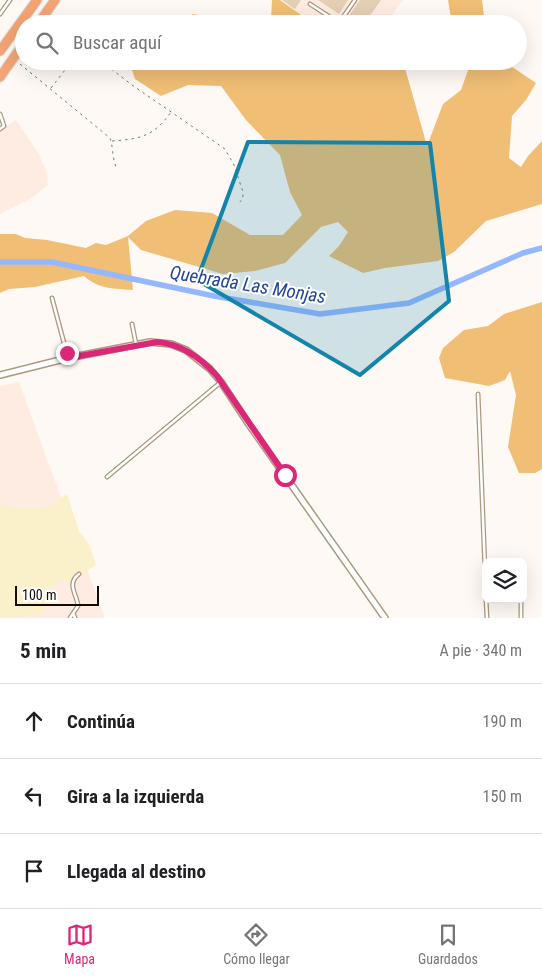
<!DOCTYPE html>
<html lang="es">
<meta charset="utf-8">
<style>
body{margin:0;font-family:"Roboto Condensed",sans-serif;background:#f2f2f2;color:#202124}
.controls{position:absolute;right:15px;bottom:15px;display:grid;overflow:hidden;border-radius:8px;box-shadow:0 5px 20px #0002}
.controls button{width:45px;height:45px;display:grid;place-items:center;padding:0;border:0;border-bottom:1px solid #e0e0e0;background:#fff;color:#202124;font:25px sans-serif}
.scale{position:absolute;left:15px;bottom:12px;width:84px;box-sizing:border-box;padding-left:5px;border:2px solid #120b04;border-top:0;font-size:14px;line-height:18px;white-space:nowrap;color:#120b04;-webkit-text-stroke:4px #fff;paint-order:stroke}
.stop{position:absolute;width:15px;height:15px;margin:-11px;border:4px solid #db2777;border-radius:50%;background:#fff}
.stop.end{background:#db2777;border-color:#fff;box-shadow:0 1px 5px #0008}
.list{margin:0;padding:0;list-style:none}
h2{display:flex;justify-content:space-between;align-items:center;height:65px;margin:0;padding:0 20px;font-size:21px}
h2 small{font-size:16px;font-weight:400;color:#757577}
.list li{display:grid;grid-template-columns:32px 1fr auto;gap:15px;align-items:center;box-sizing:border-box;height:75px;padding:0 20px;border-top:1px solid #e0e0e0}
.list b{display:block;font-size:19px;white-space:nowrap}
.list em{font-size:16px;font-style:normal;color:#757577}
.icon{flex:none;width:28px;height:28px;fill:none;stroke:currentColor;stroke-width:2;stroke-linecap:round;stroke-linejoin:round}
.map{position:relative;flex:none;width:542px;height:618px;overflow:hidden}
.search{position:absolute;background:#fff;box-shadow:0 5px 20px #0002;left:15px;right:15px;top:15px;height:55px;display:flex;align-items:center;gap:12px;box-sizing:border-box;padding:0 18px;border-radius:28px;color:#757577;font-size:19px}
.sheet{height:290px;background:#fff}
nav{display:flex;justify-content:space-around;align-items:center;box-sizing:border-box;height:70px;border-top:1px solid #e0e0e0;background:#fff;font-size:14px;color:#757577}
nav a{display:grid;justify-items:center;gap:2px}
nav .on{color:#db2777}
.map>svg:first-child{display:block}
.industrial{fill:#feece2}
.green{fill:#f0be75}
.sand{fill:#faf1cb}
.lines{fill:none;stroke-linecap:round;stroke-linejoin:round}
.canal{stroke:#94b7ff;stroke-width:5.5}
.building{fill:#e3cfb4}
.service-casing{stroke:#ac997f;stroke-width:5}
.minor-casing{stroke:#ac997f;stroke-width:8}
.trunk-casing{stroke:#d9d8d7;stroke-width:11}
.path{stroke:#7d7771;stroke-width:1;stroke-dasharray:2.5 4;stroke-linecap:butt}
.service{stroke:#fff;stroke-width:2.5}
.minor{stroke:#fff;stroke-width:5}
.trunk{stroke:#f4a474;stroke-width:9}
.route{stroke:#db2777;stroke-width:6}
.marked{fill:#1484ab;fill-opacity:0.2;stroke:#1484ab;stroke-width:4;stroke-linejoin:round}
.labels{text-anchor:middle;stroke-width:4;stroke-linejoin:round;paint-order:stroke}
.water-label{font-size:19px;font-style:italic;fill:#224597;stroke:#fff}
</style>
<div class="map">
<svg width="542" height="618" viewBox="0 0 542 618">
<rect width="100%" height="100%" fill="#fef9f4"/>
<path class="industrial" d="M281,0H403L385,24H314Z
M16,120L39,154L47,172L48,185L30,199L0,214V131Z
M19,382L105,618H0V386Z"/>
<path class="green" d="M272,0H280L314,24H268L271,19Z
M448,0H482L485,24H452Z
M193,14L222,20L229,24H181Z
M129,61H403L427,146L443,104L461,90L468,70L465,61H503L536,83L526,100L512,116L509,158L521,167L528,156L542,141V204L486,221L454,252L438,261L385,268L363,273L329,256L339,246L348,232L338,222L321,227L285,263L255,271L223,274L141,250L128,237L133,290C113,288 100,290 84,276L35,287L9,289L0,293V234H16L25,238L47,240L86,248L96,243L106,245L128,236L146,221L175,210L212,213L250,235H283L302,215L290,192L280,155L246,120L221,86L188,85L161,96L135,79Z
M542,302V469L535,473H519L508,447L516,395L510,371L505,380L489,386L445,378L439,358L443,348L464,330L488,326L504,314Z"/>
<path class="sand" d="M67,494L79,531L89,544L96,565L68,584L64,579C56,582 54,590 45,589L49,603L38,616L0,618V505C14,507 38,512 51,505C57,502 62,497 67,494Z"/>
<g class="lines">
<path class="canal" d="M0,262H52L214,296L320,314L409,303L523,253L542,248"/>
</g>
<path class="building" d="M282,0H301L295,9Z
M318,0H348L339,14Z
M360,0H381L364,24H343Z"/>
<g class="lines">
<defs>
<path id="service" d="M310,4L339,23L355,0
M0,14L10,0
M0,114L4,126L0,129
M52,298L68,358
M132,324L136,344
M478,394L486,594
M107,477L221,382
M486,599L487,618
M521,599V618
M73,613L75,618
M70,618L78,606C77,594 66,584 79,574"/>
<path id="minor" d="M0,375L68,358L150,342L171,344L186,350L210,369L221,382L248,423L385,618"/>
<path id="trunk" d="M38,24L55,0
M0,51L37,0
M0,77L24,43"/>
</defs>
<use href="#service" class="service-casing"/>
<use href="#minor" class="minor-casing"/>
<use href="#trunk" class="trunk-casing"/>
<path class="path" d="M101,61L132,85L225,149L234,165L243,192V196L240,202
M20,64L110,138C113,145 112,157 116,167
M51,88L72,61
M112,141C141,139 154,136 171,112"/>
<use href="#service" class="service"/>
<use href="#minor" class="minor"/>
<use href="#trunk" class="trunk"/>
</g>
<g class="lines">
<path class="route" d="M67,353L68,358L157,342C182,344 201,358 217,376L285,475"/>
</g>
<path class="marked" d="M248,142L430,143L449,301L360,375L197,280Z"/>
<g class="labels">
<g class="water-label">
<text transform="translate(248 284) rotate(9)" y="7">Quebrada Las Monjas</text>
</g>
</g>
</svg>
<div class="controls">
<button><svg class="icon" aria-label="layers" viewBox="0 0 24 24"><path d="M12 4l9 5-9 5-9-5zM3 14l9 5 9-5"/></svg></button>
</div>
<div class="scale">100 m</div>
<div class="stop" style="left:285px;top:475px"></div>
<div class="stop end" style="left:67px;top:353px"></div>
<div class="search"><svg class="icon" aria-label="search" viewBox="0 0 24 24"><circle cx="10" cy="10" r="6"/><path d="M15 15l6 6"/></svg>Buscar aquí</div>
</div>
<section class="sheet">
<h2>5 min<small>A pie · 340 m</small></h2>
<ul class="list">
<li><svg class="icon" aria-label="ahead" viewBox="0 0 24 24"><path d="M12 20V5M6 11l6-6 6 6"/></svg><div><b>Continúa</b></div><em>190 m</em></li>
<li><svg class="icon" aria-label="left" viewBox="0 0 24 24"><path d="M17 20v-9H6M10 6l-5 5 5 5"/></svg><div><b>Gira a la izquierda</b></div><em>150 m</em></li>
<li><svg class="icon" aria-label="arrive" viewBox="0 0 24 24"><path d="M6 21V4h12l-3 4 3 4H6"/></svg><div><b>Llegada al destino</b></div></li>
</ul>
</section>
<nav>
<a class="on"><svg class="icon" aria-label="map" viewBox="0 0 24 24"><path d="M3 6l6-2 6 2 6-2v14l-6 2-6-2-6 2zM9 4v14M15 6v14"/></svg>Mapa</a>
<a><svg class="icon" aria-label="directions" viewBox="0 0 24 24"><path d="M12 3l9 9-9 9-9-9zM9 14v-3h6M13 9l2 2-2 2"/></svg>Cómo llegar</a>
<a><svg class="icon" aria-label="saved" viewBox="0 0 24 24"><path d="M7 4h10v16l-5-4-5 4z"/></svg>Guardados</a>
</nav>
